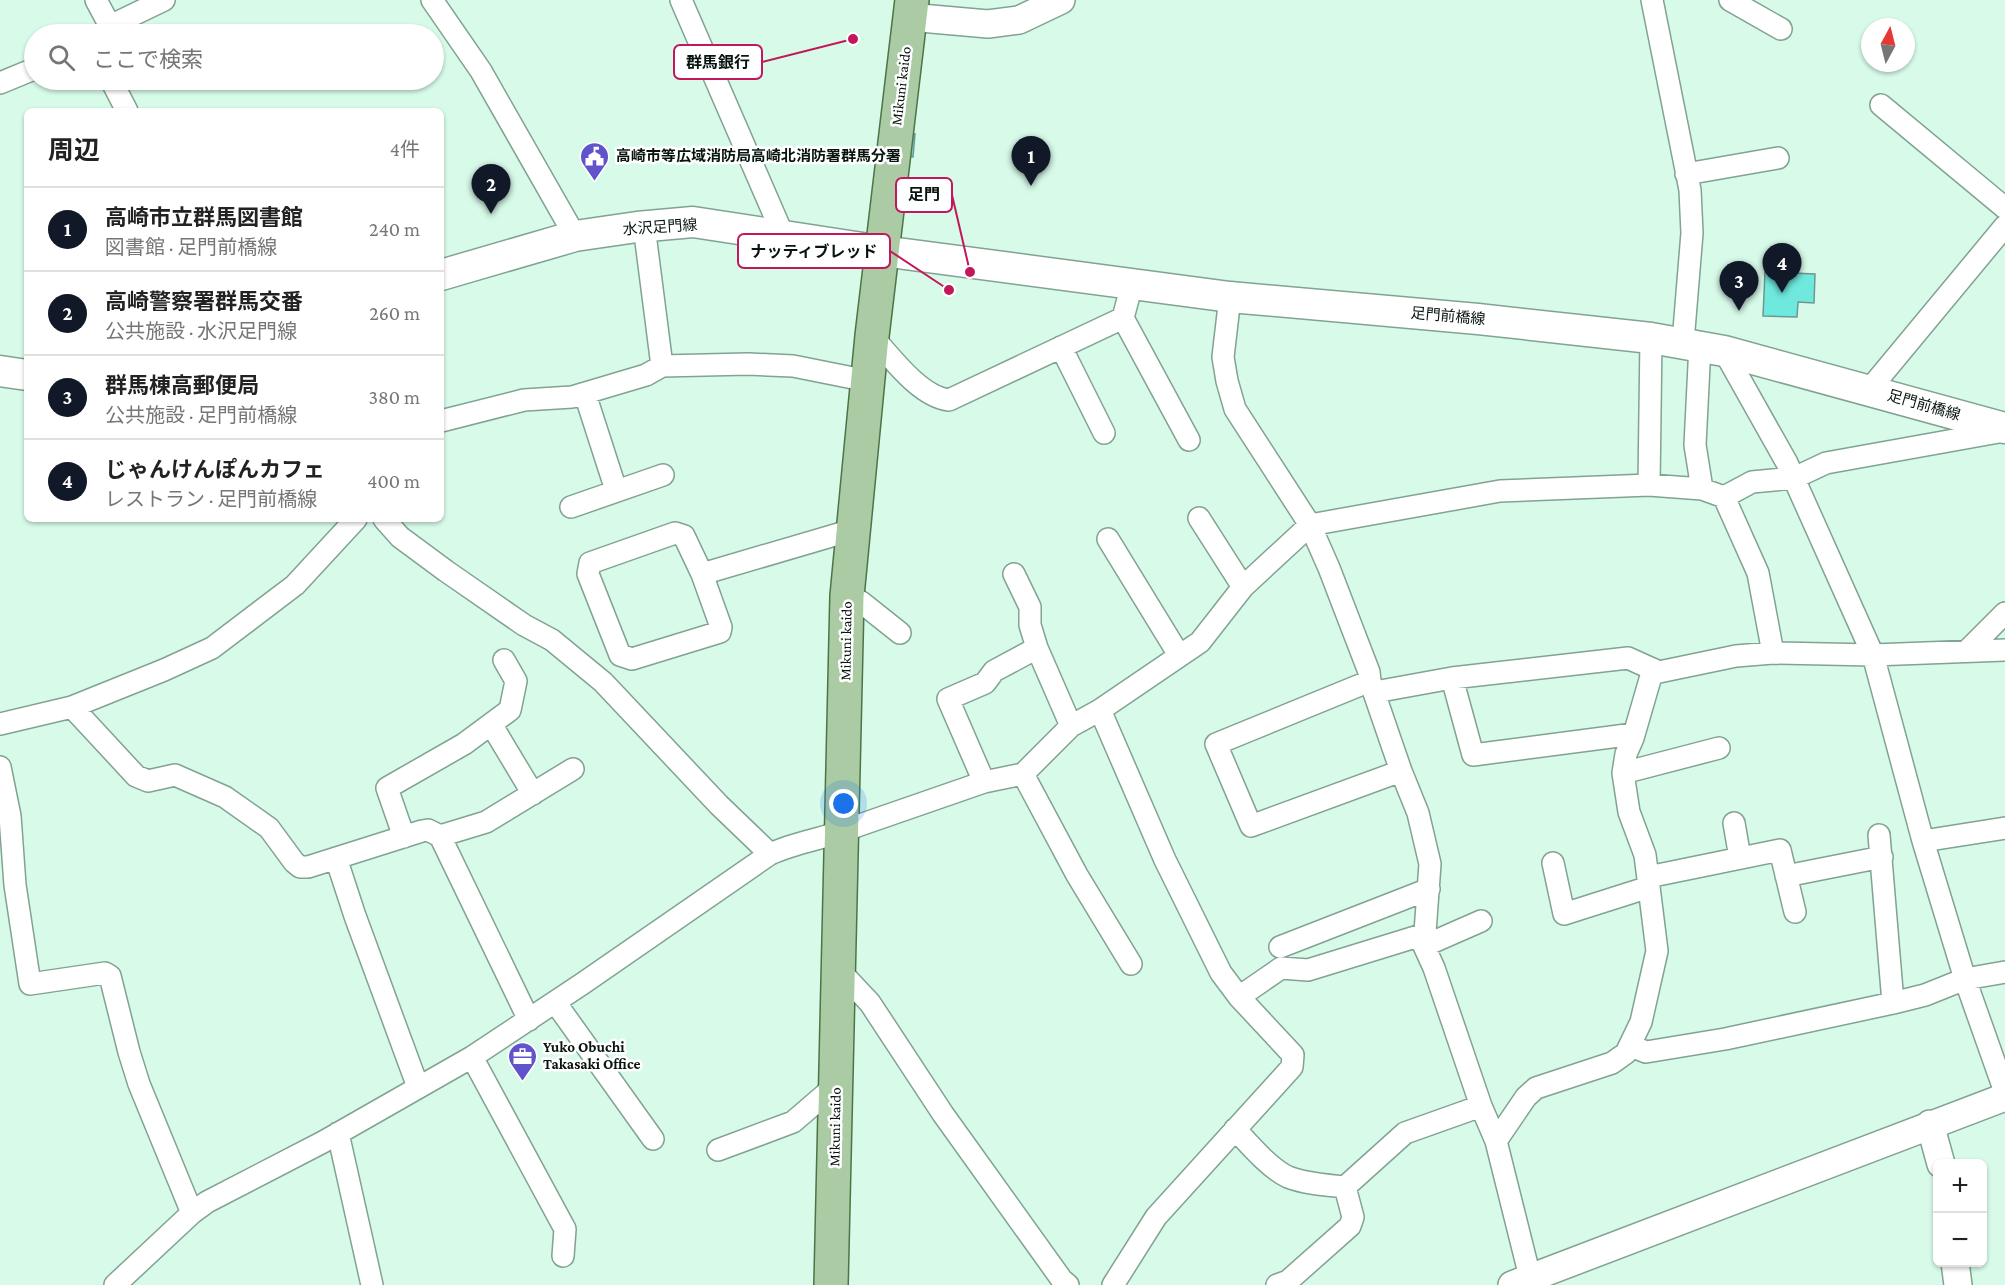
<!DOCTYPE html>
<html lang="ja">
<meta charset="utf-8">
<style>
body{margin:0;font-family:"Crimson Pro","Noto Sans JP",serif;background:#f2f2f2;color:#222}
.controls{position:absolute;right:18px;bottom:18px;display:grid;overflow:hidden;border-radius:9px;box-shadow:0 2px 4px #0004}
.controls button{width:54px;height:54px;display:grid;place-items:center;padding:0;border:0;border-bottom:2px solid #e0e0e0;background:#fff;color:#222;font:30px sans-serif}
.compass{position:absolute;left:1861px;top:18px;width:54px;height:54px;border-radius:50%;background:#fff;box-shadow:0 2px 4px #0004;rotate:7deg}
.you{position:absolute;left:844px;top:804px;width:21px;height:21px;margin:-15px;border:4px solid #fff;border-radius:50%;background:#1a73e8;box-shadow:0 0 0 9px #1a73e833}
.badge{display:grid;place-items:center;width:39px;height:39px;border-radius:50%;background:#111827;color:#fff;font-size:20px;font-weight:700}
.pin{position:absolute;translate:-50% -50px;filter:drop-shadow(0 2px 3px #0008)}
.pin::after{content:'';position:absolute;top:32px;width:21px;height:18px;background:inherit;clip-path:polygon(0 0,100% 0,50% 100%)}
.list{margin:0;padding:0;list-style:none}
h2{display:flex;justify-content:space-between;align-items:center;height:78px;margin:0;padding:0 24px;font-size:26px}
h2 small{font-size:20px;font-weight:400;color:#767676}
.list li{display:grid;grid-template-columns:39px 1fr auto;gap:18px;align-items:center;box-sizing:border-box;height:84px;padding:0 24px;border-top:2px solid #e0e0e0}
.list b{display:block;font-size:22px;white-space:nowrap}
.list p{margin:0;font-size:20px;white-space:nowrap;color:#767676}
.list em{font-size:20px;font-style:normal;color:#767676}
.icon{flex:none;width:33px;height:33px;fill:none;stroke:currentColor;stroke-width:2;stroke-linecap:round;stroke-linejoin:round}
.map{position:relative;flex:none;width:2005px;height:1285px;overflow:hidden}
.search{position:absolute;background:#fff;box-shadow:0 2px 4px #0004;left:24px;top:24px;width:420px;height:66px;display:flex;align-items:center;gap:15px;box-sizing:border-box;padding:0 21px;border-radius:33px;color:#767676;font-size:22px}
.panel{position:absolute;background:#fff;box-shadow:0 2px 4px #0004;left:24px;top:108px;width:420px;height:414px;border-radius:9px}
.map>svg:first-child{display:block}
.building{fill:#6fe8de;stroke:#709692;stroke-width:1.5}
.lines{fill:none;stroke-linecap:round;stroke-linejoin:round}
.minor-casing{stroke:#82a292;stroke-width:24}
.tertiary-casing{stroke:#82a292;stroke-width:30}
.secondary-casing{stroke:#82a292;stroke-width:33}
.primary-casing{stroke:#4c7547;stroke-width:36}
.minor{stroke:#fff;stroke-width:21}
.tertiary{stroke:#fff;stroke-width:27}
.secondary{stroke:#fff;stroke-width:30}
.primary{stroke:#aacba3;stroke-width:33}
.labels{text-anchor:middle;stroke-width:5;stroke-linejoin:round;paint-order:stroke}
.street-label{font-size:15px;fill:#08150f;stroke:#fff}
.poi-label{font-size:15px;font-weight:bold;fill:#08150f;stroke:#fff;text-anchor:start}
.leader{fill:none;stroke:#c2185b;stroke-width:2}
.callout-dot{fill:#c2185b;stroke:#fff;stroke-width:2}
.callout{fill:#fff;stroke:#c2185b;stroke-width:2}
.callout-label{font-size:16px;text-anchor:middle;font-weight:bold;fill:#08150f}
</style>
<div class="map">
<svg width="2005" height="1285" viewBox="0 0 2005 1285">
<rect width="100%" height="100%" fill="#d7fae9"/>
<path class="building" d="M909,133L915,134L913,157L906,156Z
M1765,272L1815,274L1814,303L1798,302L1797,317L1763,316Z"/>
<g class="lines">
<defs>
<path id="minor" d="M96,0L110,26
M432,0L481,71L575,236
M681,0L783,235
M1652,0L1690,190L1692,233L1683,342
M1730,0L1781,29
M101,34L110,26L164,0
M111,80L127,111
M0,83L34,69
M1881,105L2005,208
M1686,174L1778,158
M644,226L662,366
M1230,297L1223,357L1227,381L1235,409L1310,525L1329,568L1369,672L1370,681L1401,771L1418,813L1430,864L1424,946L1434,968L1481,1106L1496,1141L1532,1285
M1123,318L1189,440
M872,336C891,357 920,397 949,400L1123,318L1132,284
M1700,345L1695,445L1702,489
M1061,347L1104,433
M1724,351L1787,463L1873,655L1923,841L1965,979L2005,1092
M1869,390L2005,226
M585,394L616,490
M441,421L524,400L572,397L646,375L662,366L748,364L793,366L868,381
M1649,485L1651,338
M1724,497L1758,573L1773,653
M571,507L663,475
M1199,518L1243,587
M384,519L400,537L446,571L524,625L552,640L603,682L719,805L770,854
M1108,539L1179,655
M702,574L684,536L675,533L590,563L588,574L620,655L632,659L720,632L721,627L702,574L852,530
M1014,574L1030,607V625L1037,648L1071,726
M847,596L861,602L900,633
M1967,651L2005,613
M1452,678L1473,755L1634,734
M1370,681L1216,744L1251,826L1401,771
M1375,692L1452,678L1628,658L1659,672L1736,656L1773,653L1873,655L2005,650
M72,707L136,776L148,781L175,775L225,797L269,828L294,862L300,867H308L422,831L428,830L440,836L529,1020
M1100,710L1165,860L1221,973L1239,997L1293,1055L1292,1067L1156,1217L1113,1285
M0,724L72,707L164,670L212,648L295,585L356,519
M491,724L533,794
M0,767L10,816L15,885L30,984L105,973L110,976L129,1052L139,1084L192,1213
M1623,773L1719,748
M1023,774L1077,875L1131,964
M984,782L948,699L985,683L994,671L1037,648
M1734,823L1740,858
M1879,835L1893,1003
M440,836L486,822L573,769
M404,837L387,788L464,744L510,710L516,681L504,660
M1923,841L2005,828
M336,858L355,916L418,1087
M1553,863L1564,914L1649,887
M1786,876L1882,857
M1648,877L1780,850L1795,912
M1424,946L1481,921
M1280,947L1429,889
M839,970L870,1003L943,1114L1062,1280L1068,1285
M1239,997L1281,968L1308,970L1425,934
M555,1002L653,1139
M1631,1046L1646,1052L1725,1039L1893,1003L1925,995L1965,979L2005,972
M472,1057L565,1229L563,1256
M1235,1129C1249,1144 1269,1168 1288,1177C1306,1184 1326,1185 1345,1187
M338,1133L372,1285
M1496,1141L1526,1097L1536,1088L1612,1063L1626,1053L1641,1022L1657,951L1645,855L1629,812L1623,773L1626,754L1633,738L1653,669
M718,1150L793,1122L836,1085
M115,1285L192,1213L207,1202L323,1142L472,1057L582,984L770,854C798,841 829,838 857,826L984,782L1023,774L1071,726L1100,710L1200,642L1243,587L1310,525L1500,491L1649,485L1702,489L1724,497L1752,482L1794,478L1826,463L2004,431
M1277,1285L1288,1281L1350,1226L1353,1217L1345,1187L1405,1133L1481,1106"/>
<path id="tertiary" d="M909,17L988,24L1019,20L1061,0
M1930,1124L1941,1164
M1955,1262L1958,1285
M1512,1285L2005,1097"/>
<path id="secondary" d="M441,275L575,236L637,227L693,222L882,251L1230,297L1478,319L1651,338L1724,351L2005,428
M0,371L27,375"/>
<path id="primary" d="M831,1285L847,596L872,336L912,0"/>
</defs>
<use href="#minor" class="minor-casing"/>
<use href="#tertiary" class="tertiary-casing"/>
<use href="#secondary" class="secondary-casing"/>
<use href="#primary" class="primary-casing"/>
<use href="#minor" class="minor"/>
<use href="#tertiary" class="tertiary"/>
<use href="#secondary" class="secondary"/>
<use href="#primary" class="primary"/>
</g>
<defs>
<symbol id="civic-pin" viewBox="-11 -11 22 30"><path d="M0 17L-7.5 6A9.5 9.5 0 1 1 7.5 6Z" fill="#6053cc" stroke="#fff"/><path d="M-.6-6.5H3V-4.5H.6V-3L4-1V1h2V6H-6V1h2V-1L-.6-3ZM-1.2 2.5V6h2.4V2.5Z" fill="#fff"/></symbol>
<symbol id="office-pin" viewBox="-11 -11 22 30"><path d="M0 17L-7.5 6A9.5 9.5 0 1 1 7.5 6Z" fill="#6053cc" stroke="#fff"/><path d="M-6-3h4V-5.5h4V-3h4V5H-6ZM-1-4.5V-3h2v-1.5ZM-6 0V1H6V0Z" fill="#fff"/></symbol>
</defs>
<g fill-rule="evenodd">
<use href="#civic-pin" x="578" y="140" width="33" height="45"/>
<use href="#office-pin" x="506" y="1040" width="33" height="45"/>
</g>
<g class="labels">
<g class="street-label">
<text transform="translate(901 86) rotate(-83)" y="5">Mikuni kaido</text>
<text transform="translate(660 227) rotate(-4)" y="5">水沢足門線</text>
<text transform="translate(1448 316) rotate(5)" y="5">足門前橋線</text>
<text transform="translate(1924 405) rotate(16)" y="5">足門前橋線</text>
<text transform="translate(846 641) rotate(-89)" y="5">Mikuni kaido</text>
<text transform="translate(835 1127) rotate(-89)" y="5">Mikuni kaido</text>
</g>
<g class="poi-label">
<text x="616" y="161">高崎市等広域消防局高崎北消防署群馬分署</text>
<text x="543" y="1052">Yuko Obuchi<tspan x="543" dy="17">Takasaki Office</tspan></text>
</g>
</g>
<path class="leader" d="M853 39L762 62M970 272L952 195M949 290L890 251"/>
<g class="callout-dot">
<circle cx="853" cy="39" r="6"/>
<circle cx="970" cy="272" r="6"/>
<circle cx="949" cy="290" r="6"/>
</g>
<g class="callout">
<rect x="674" y="45" width="88" height="34" rx="6"/>
<rect x="896" y="178" width="56" height="34" rx="6"/>
<rect x="738" y="234" width="152" height="34" rx="6"/>
</g>
<g class="callout-label">
<text x="718" y="68">群馬銀行</text>
<text x="924" y="200">足門</text>
<text x="814" y="257">ナッティブレッド</text>
</g>
</svg>
<div class="controls">
<button>+</button>
<button>−</button>
</div>
<svg class="compass" viewBox="-18 -18 36 36"><path d="M0-13l5 13h-10z" fill="#e53935"/><path d="M0 13l5-13h-10z" fill="#767676"/></svg>
<div class="you"></div>
<div class="pin badge" style="left:1031px;top:186px">1</div>
<div class="pin badge" style="left:491px;top:214px">2</div>
<div class="pin badge" style="left:1739px;top:311px">3</div>
<div class="pin badge" style="left:1782px;top:293px">4</div>
<div class="search"><svg class="icon" aria-label="search" viewBox="0 0 24 24"><circle cx="10" cy="10" r="6"/><path d="M15 15l6 6"/></svg>ここで検索</div>
<section class="panel">
<h2>周辺<small>4件</small></h2>
<ul class="list">
<li><span class="badge">1</span><div><b>高崎市立群馬図書館</b><p>図書館 · 足門前橋線</p></div><em>240 m</em></li>
<li><span class="badge">2</span><div><b>高崎警察署群馬交番</b><p>公共施設 · 水沢足門線</p></div><em>260 m</em></li>
<li><span class="badge">3</span><div><b>群馬棟高郵便局</b><p>公共施設 · 足門前橋線</p></div><em>380 m</em></li>
<li><span class="badge">4</span><div><b>じゃんけんぽんカフェ</b><p>レストラン · 足門前橋線</p></div><em>400 m</em></li>
</ul>
</section>
</div>
